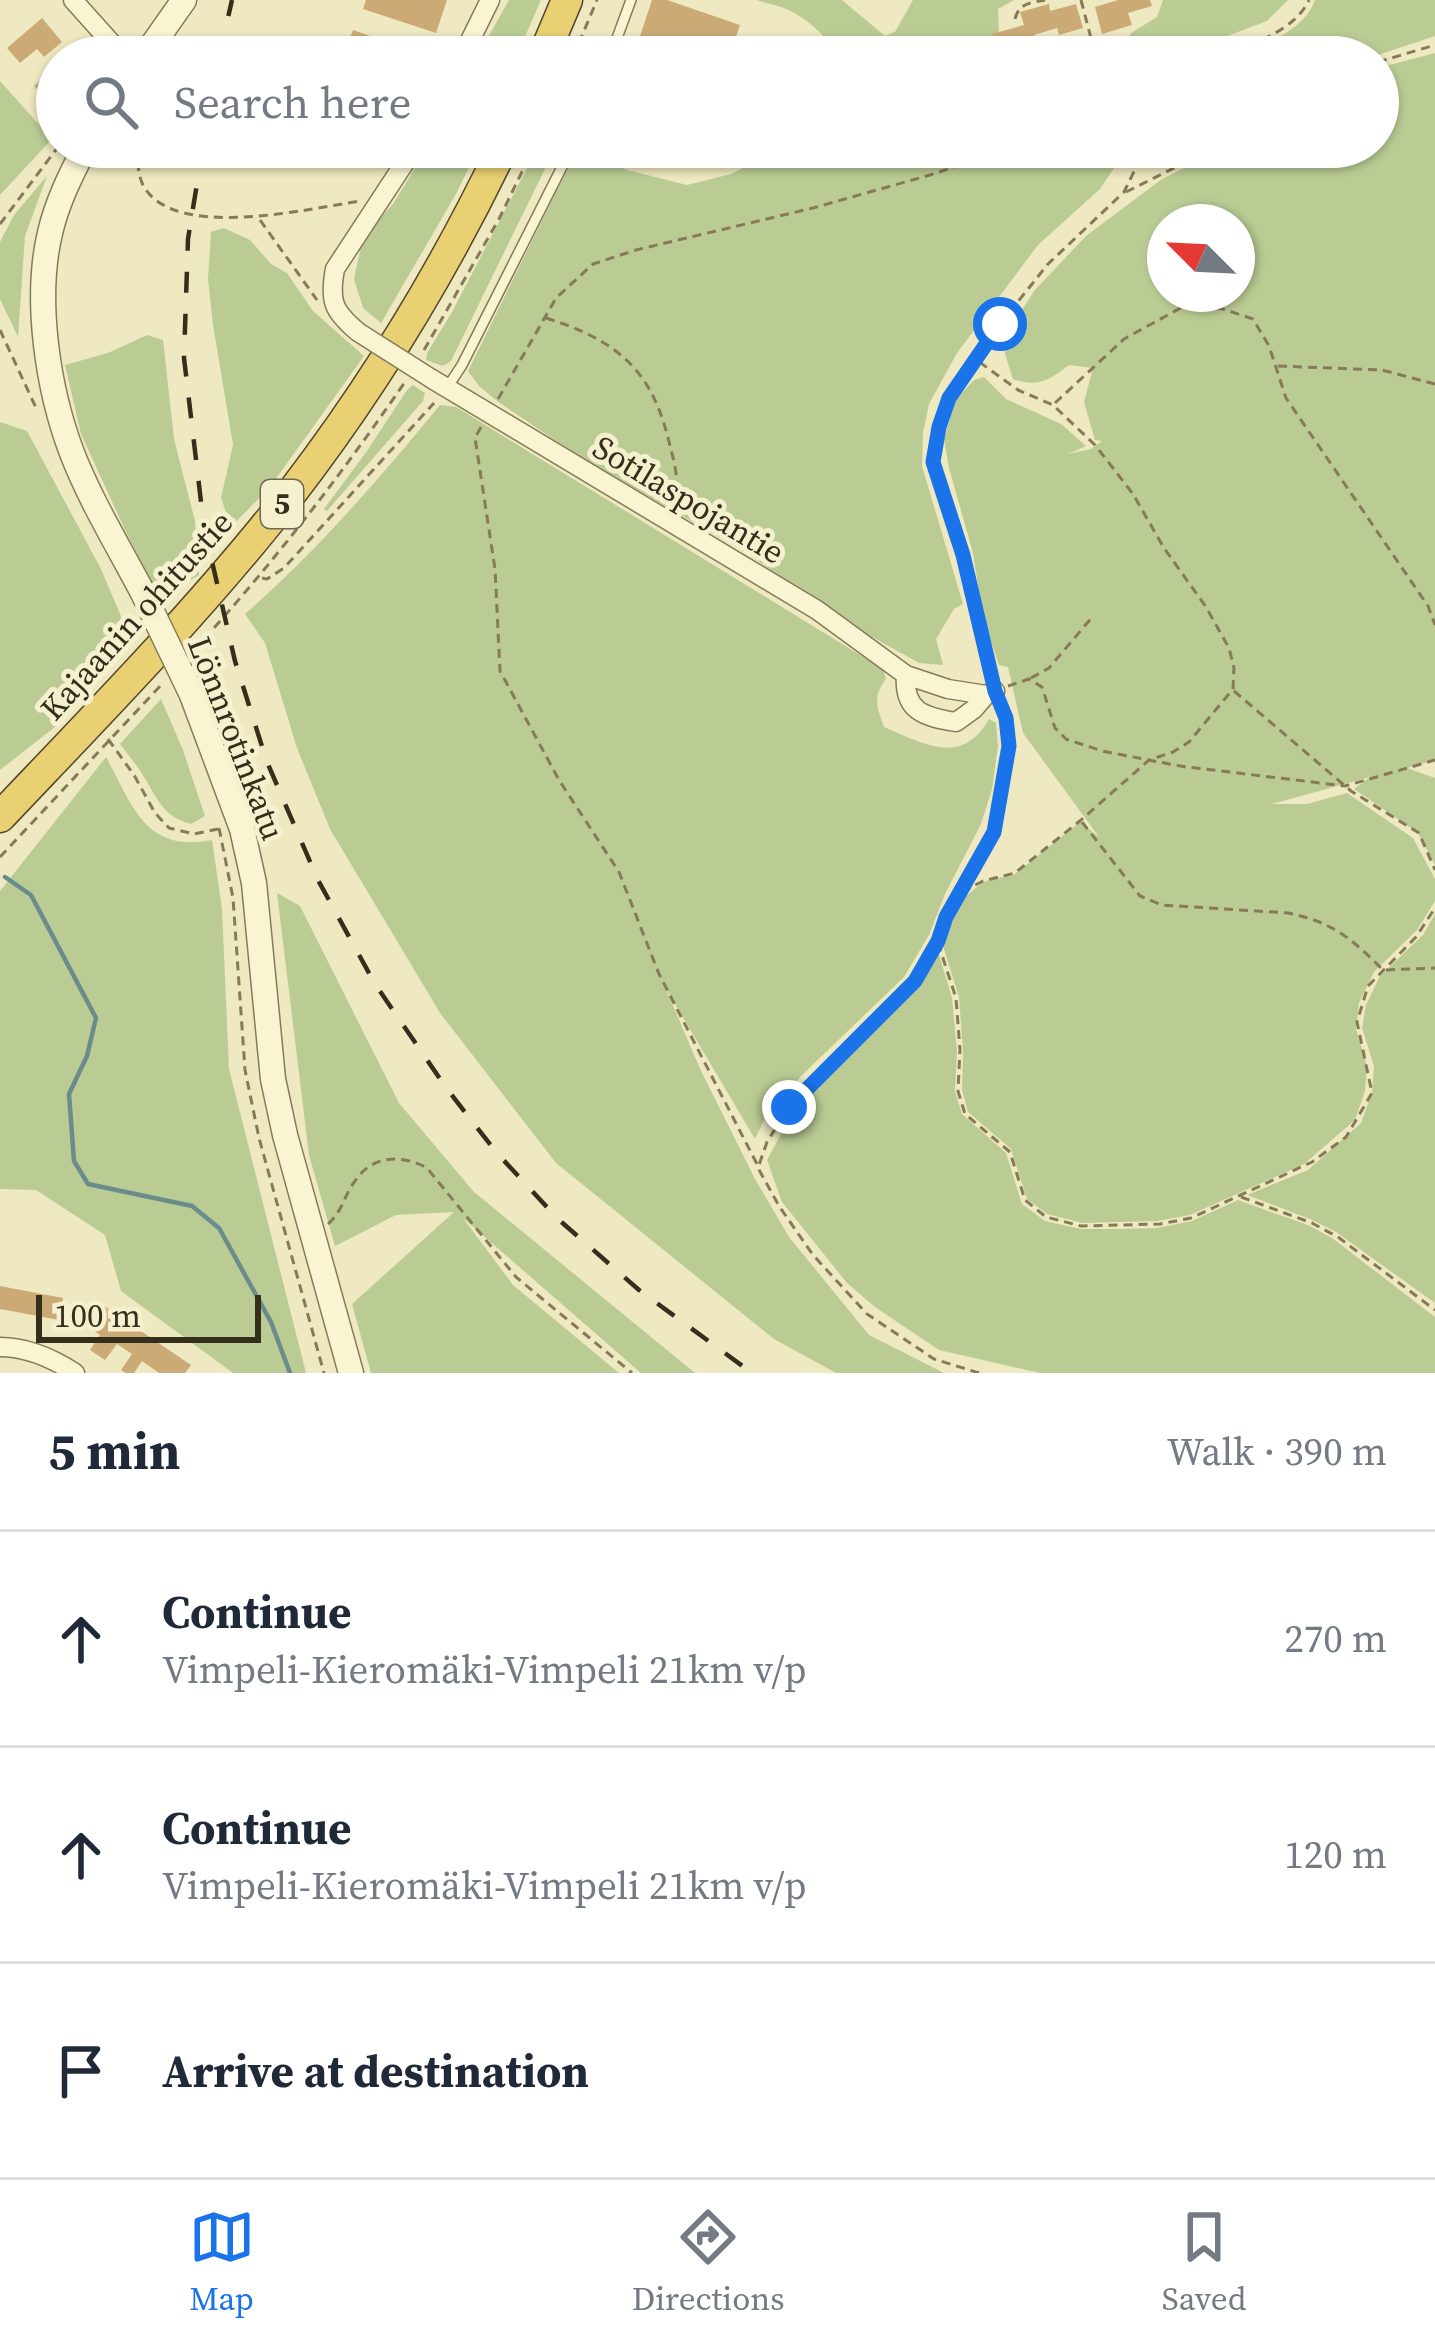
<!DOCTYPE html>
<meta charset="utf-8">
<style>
body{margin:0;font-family:"Source Serif 4",serif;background:#f2f2f3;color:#1f2937}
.compass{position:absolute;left:1147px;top:204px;width:108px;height:108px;border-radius:50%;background:#fff;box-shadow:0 3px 9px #0004;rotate:294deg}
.scale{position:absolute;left:36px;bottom:30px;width:225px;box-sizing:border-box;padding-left:12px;border:6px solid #362e1c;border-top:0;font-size:33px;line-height:42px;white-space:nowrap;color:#362e1c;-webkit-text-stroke:9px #f5f1cf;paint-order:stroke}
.stop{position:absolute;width:36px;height:36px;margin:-27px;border:9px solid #1a73e8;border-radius:50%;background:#fff}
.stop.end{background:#1a73e8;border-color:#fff;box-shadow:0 3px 12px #0008}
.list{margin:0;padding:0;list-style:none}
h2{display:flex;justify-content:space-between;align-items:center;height:156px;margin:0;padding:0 48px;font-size:51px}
h2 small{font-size:39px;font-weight:400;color:#747a83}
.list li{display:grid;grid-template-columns:78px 1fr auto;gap:36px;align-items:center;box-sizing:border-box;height:216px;padding:0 48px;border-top:3px solid #e0e1e3}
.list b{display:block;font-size:45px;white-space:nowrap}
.list p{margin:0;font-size:39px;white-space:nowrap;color:#747a83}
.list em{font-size:39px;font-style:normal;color:#747a83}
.icon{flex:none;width:66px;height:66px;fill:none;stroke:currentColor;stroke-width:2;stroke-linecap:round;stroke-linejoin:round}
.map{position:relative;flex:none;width:1435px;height:1373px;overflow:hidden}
.search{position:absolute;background:#fff;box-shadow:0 3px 9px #0004;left:36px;right:36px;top:36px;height:132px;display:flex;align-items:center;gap:30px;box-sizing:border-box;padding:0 42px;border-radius:66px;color:#747a83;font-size:45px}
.sheet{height:804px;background:#fff}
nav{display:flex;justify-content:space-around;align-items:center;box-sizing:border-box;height:168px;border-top:3px solid #e0e1e3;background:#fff;font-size:33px;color:#747a83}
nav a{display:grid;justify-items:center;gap:6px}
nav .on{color:#1a73e8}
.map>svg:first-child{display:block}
.green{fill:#bacc94;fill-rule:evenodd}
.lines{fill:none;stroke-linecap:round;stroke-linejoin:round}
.stream{stroke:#6a8d8b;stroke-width:4.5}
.building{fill:#ccaa76}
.service-casing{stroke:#877a58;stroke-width:12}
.minor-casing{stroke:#877a58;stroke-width:21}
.tertiary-casing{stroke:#877a58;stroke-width:27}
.trunk-casing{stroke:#54462c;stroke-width:33}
.path{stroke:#877a58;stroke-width:3;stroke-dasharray:9 6;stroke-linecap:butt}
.service{stroke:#f9f5d3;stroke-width:9}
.minor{stroke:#f9f5d3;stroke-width:18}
.tertiary{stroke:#f9f5d3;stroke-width:24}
.trunk{stroke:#e8d073;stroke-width:30}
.rail{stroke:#362e1c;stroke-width:4.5;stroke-dasharray:21 21;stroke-linecap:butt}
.minor-bridge-casing{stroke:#877a58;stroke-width:21;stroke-linecap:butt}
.tertiary-bridge-casing{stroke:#877a58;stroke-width:27;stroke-linecap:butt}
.minor-bridge{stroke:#f9f5d3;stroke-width:18}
.tertiary-bridge{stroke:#f9f5d3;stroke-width:24}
.route{stroke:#1a73e8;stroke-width:15}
.labels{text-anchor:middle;stroke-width:10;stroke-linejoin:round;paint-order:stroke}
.shield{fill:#f5f1cf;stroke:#6f6852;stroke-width:3}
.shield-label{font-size:30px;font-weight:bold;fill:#362e1c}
.street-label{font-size:33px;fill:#362e1c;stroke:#f5f1cf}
</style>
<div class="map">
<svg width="1435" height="1373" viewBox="0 0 1435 1373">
<rect width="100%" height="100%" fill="#eee9c0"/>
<path class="green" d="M509,0H541L516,57H477Z
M757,0H842L885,36L895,32L913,0H1014L998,9L999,32L992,35L998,57H838C828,37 807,18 786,9C777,5 767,4 757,0Z
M1163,0H1288L1267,21L1193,49L1187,57H1107L1124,49L1131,33L1157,17Z
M1315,0H1435V36L1372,57H1237C1264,45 1305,30 1315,0Z
M1435,53V760L1407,768L1435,778V865L1418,833L1354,789L1370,777L1272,804H1307L1347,793L1413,838L1435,879V901L1417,930L1374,972L1359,1003L1356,1029L1367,1066L1365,1091L1355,1120L1304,1164L1190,1215L1157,1221L1082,1223L1047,1214L1027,1199L1011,1149L968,1112L962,1090L963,1051L959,997L941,940L966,896L983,882L1015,874L1080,822L1099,837L1023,733L1008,667L999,665L983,617L973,553L949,468L944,439L956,399L974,380L984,377L1006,399L1061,424L1086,446L1068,454L1091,449L1102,441L1095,440L1084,402L1093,368L1069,365C1050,380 1037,388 1013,379L1005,354L1009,331L1034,291L1086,236L1162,179L1226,147H1378V68ZM1165,222H1237V294H1165Z
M0,81L52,139L0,195Z
M428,147H479L456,194L381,323L363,308L354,279L363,237L393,204Z
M785,147H1128L1100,189L1038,245L957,353L929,404L923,433L922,466L963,604L954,609L936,639L943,665L919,663L838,618L751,556L574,453L497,401L479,386L468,371L555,194L568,169L578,158L599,157L627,170L687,185L731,174Z
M537,149L545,169L451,361L443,366L426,360L427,353L451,314Z
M47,176L25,236L18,337L0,299V242L14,215Z
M224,228L250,240L271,264L287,273L313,311L364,356L270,487L231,527L221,498L233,445L213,325L208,279L211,232Z
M147,335L163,340L174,439L195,521L199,575L160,598L126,532L81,434L65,365L108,353Z
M413,385L425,393L423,401L327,511L324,509L367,451L407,390Z
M440,405L456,407L883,669L886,679C872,697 877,707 884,727C924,744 962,767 989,719L996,723L998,746L992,789L981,824L945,894L929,935L904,977L802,1075L766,1116L755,1139L665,987L701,1071L755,1179L789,1237L869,1335L944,1373H836L774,1339L556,1163L440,1013L330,829L297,748L265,643L245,614C317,551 379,479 440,405Z
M0,422L27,431L101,569L126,628L121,647L105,668L73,696L60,723L0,770Z
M161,699L183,750L205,816L191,824C163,817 158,799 144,777C137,765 128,755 120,744Z
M106,757C133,806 145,853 212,840L222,909L229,1069L306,1373H233L121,1291L105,1235L36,1190L0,1189V891Z
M277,893L300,906L399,1103L474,1192L695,1373H641L463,1218L513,1285L619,1373H371L352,1304L454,1212L396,1215L335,1246L309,1155Z
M1435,914V1303L1336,1232L1310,1219L1247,1195L1308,1170L1361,1123L1372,1093L1374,1066L1362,1028L1366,1005L1380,976L1423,935Z
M937,948L952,998L957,1051L955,1091L962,1114L1006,1153L1022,1204L1045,1221L1081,1229H1120L1157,1228L1192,1221L1238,1200L1308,1225L1332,1238L1435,1317V1373H1040L939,1350L875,1307L847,1283L782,1202L767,1160L794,1110L885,1020L916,984Z"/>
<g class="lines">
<path class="stream" d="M5,877L31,895L96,1018L87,1056L69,1094L74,1161L88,1184L192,1206L219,1228L271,1322L290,1373"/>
</g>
<path class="building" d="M366,0H447L436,33L363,9Z
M652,0H667L740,25L729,57H633Z
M1118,0H1150L1152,6L1128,13L1132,25L1102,34L1095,7Z
M1049,4L1050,11L1076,4L1083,28L1059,35L1057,28L1034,35L1038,52L1020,57H999L992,34L1024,25L1020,12Z
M42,18L62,42L44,57L37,49L20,63L7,48Z
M353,30L410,50V42L428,48L425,57H343Z
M57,65V92L48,101L34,86Z
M0,1286L63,1298L59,1320L0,1309Z
M104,1306L191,1365L185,1373H159L142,1361L134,1373H126L121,1370L132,1354L117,1344L105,1360L90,1350L100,1335L90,1328Z"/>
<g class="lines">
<defs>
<path id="service" d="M610,57L631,0
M447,388L462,365L572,147"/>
<path id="minor" d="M73,0L124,57
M462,57L490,0
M358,332C333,311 329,301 335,269L415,147
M432,379L817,610L906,675L948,689L986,695L995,691
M906,675C903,711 924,717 956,722L974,709L986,695
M0,1347C28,1347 52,1358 75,1373"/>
<path id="tertiary" d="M144,57L184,0
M85,147C71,175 57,202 50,233C34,300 48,390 72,453C91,502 120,549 144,595
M192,695L242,829L254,883L273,1079L285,1135L351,1373"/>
<path id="trunk" d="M543,57L567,0
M0,817C92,720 187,623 271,519C362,405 440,279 503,147"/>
</defs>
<use href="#service" class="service-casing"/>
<use href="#minor" class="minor-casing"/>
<use href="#tertiary" class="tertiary-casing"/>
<use href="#trunk" class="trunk-casing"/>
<path class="path" d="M1081,0L1092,42L1102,57
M1015,19C1019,3 1030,3 1045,0
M573,57L597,0
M1090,57L1092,43
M1221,57C1252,43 1294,32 1309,0
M1378,62L1435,45
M138,147C138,159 137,173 143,185C173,242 310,208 361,201
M1126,192L1216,147
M260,220L317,300
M0,224L58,147
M546,318C619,341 653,371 670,446C675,464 680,485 674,502
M0,330L37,410
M424,350L499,219L534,147
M1278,366L1382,370L1435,384
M498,399L556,298L593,264L636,250L813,208L930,175L1015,147
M1055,403L1124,339L1186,305L1223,309L1253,319L1269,346L1286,398L1428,606L1435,625
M481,427L475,438L495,569L500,671L559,780L619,872L659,974L758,1166
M262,578L267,579L284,568L434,403
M194,650C272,565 342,474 407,379
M990,673L963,555L933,462L939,427L949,398L1000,324L1048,264L1124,192L1146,147
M1031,678L1049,668L1094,615
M1008,686L1029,679L1042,687L1055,728L1066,739L1102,751L1180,766L1345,786L1435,760
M1234,691L1351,791L1419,833L1435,870
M108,739L134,775L155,813L169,828L194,834L218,829
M1082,822L1140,896L1162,905L1288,913C1333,922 1352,939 1383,970L1435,968
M219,828L233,898L245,1070L259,1138L324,1373
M0,857L163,683
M962,892L983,881L1015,873L1081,820L1149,760L1173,752L1189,742L1233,689L1234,668L1229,648L1206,607L1164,548L1133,494L1095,445L1053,405L1018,390L978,361
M938,943L956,998L960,1050L958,1091L965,1114L1010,1152L1025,1200L1046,1217L1081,1226L1160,1224L1191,1218L1312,1162L1346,1137L1372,1093L1357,1022L1368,986L1416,937L1435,908
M1241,1197L1312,1223L1338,1237L1435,1310
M328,1224C343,1211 344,1195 355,1181C372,1155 402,1154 427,1168L516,1277L632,1373
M979,1373L934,1359L867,1314L813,1255L779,1206L758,1168L767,1142L789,1107L915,981L938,941L946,917L994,832L1009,746L1006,718L1001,705"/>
<use href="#service" class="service"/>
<use href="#minor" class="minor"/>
<use href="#tertiary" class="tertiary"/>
<use href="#trunk" class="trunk"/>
<path class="rail" d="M219,57L232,0
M203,147L188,239L184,358L204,527L235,661L267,762L318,880L375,984L447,1089L496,1152L558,1219L639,1290L752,1373"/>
<defs>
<path id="minor-bridge" d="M358,332L432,379"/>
<path id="tertiary-bridge" d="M144,595L192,695"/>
</defs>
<use href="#minor-bridge" class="minor-bridge-casing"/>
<use href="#tertiary-bridge" class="tertiary-bridge-casing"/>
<use href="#minor-bridge" class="minor-bridge"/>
<use href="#tertiary-bridge" class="tertiary-bridge"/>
</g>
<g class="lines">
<path class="route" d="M789,1107L915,981L938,941L946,917L994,832L1009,746L1006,718L995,691L963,555L933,462L939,427L949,398L1000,324"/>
</g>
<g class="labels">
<rect class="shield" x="261" y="480" width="42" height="48" rx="9"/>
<g class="shield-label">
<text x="282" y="514">5</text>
</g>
<g class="street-label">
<text transform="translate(689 499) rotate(31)" y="12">Sotilaspojantie</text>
<text transform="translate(136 615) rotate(-48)" y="12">Kajaanin ohitustie</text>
<text transform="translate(237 738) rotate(69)" y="12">Lönnrotinkatu</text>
</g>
</g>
</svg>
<svg class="compass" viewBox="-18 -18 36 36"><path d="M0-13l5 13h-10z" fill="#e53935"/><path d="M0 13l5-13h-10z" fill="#747a83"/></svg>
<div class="scale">100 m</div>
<div class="stop" style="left:1000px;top:324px"></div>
<div class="stop end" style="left:789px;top:1107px"></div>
<div class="search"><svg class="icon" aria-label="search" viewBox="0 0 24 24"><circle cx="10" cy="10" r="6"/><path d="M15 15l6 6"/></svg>Search here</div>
</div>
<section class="sheet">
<h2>5 min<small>Walk · 390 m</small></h2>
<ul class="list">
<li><svg class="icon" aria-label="ahead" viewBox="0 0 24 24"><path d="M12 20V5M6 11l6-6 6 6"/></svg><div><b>Continue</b><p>Vimpeli-Kieromäki-Vimpeli 21km v/p</p></div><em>270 m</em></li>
<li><svg class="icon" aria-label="ahead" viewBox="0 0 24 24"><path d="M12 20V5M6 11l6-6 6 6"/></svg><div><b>Continue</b><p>Vimpeli-Kieromäki-Vimpeli 21km v/p</p></div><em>120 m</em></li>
<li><svg class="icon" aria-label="arrive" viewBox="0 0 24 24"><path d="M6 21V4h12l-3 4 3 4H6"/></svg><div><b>Arrive at destination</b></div></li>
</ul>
</section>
<nav>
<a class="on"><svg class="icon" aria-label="map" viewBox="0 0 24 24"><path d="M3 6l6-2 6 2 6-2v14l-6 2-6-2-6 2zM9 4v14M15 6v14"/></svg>Map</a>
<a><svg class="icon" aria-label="directions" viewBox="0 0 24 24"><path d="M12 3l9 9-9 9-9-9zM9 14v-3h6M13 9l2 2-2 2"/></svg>Directions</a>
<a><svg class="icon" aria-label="saved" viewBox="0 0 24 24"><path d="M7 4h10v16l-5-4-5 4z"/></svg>Saved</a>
</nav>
